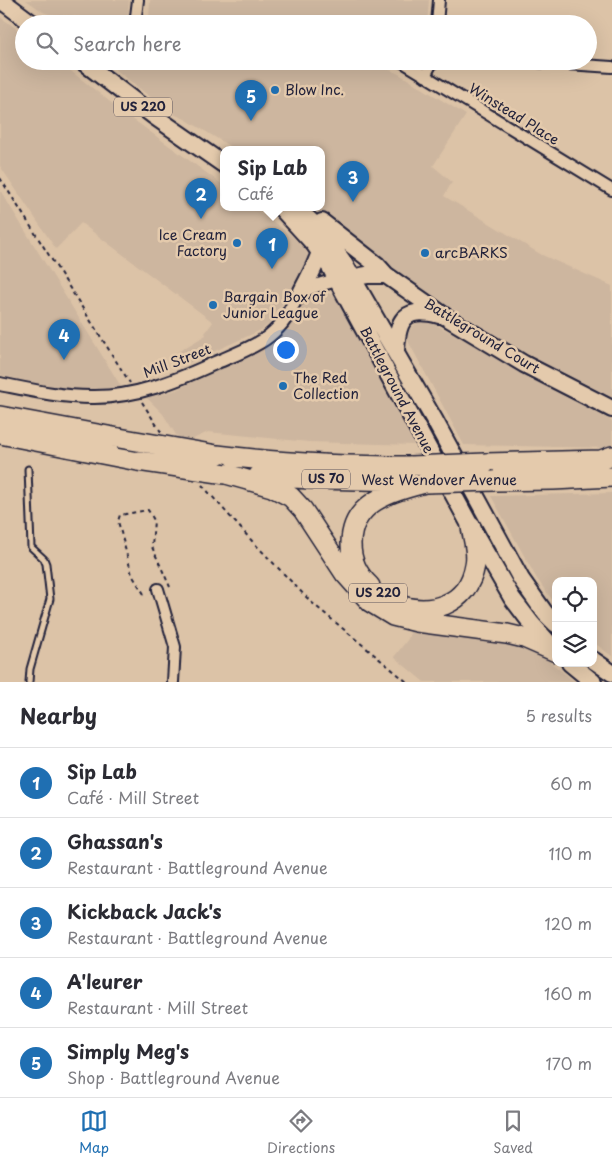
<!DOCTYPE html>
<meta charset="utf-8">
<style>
body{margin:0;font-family:"Playpen Sans",sans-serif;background:#f2f2f3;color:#2b2b33}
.controls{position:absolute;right:15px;bottom:15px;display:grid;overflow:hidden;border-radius:10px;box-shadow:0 5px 20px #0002}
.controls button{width:45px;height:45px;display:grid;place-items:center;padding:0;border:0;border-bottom:1px solid #e1e1e2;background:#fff;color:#2b2b33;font:25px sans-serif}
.you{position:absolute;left:285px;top:349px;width:18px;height:18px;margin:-12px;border:4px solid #fff;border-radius:50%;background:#1a73e8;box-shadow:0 0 0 8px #1a73e833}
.badge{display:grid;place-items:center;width:32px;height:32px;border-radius:50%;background:#1f6fb2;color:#fff;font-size:16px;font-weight:700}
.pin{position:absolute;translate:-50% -41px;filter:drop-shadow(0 1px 2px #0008)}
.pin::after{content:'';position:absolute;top:26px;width:18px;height:15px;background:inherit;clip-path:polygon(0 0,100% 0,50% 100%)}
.popup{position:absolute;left:220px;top:146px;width:105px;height:65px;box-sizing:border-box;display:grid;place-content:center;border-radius:10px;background:#fff;filter:drop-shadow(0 1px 4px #0005);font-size:16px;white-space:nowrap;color:#7c7c81}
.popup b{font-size:19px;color:#2b2b33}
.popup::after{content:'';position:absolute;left:50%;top:100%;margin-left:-10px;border:10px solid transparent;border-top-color:#fff}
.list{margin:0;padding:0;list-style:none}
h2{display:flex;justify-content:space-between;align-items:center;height:65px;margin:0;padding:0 20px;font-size:21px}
h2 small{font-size:16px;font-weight:400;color:#7c7c81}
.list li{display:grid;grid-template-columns:32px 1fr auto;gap:15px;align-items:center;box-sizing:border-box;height:70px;padding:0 20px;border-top:1px solid #e1e1e2}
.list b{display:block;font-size:19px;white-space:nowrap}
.list p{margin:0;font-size:16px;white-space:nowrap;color:#7c7c81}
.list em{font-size:16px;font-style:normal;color:#7c7c81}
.icon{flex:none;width:28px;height:28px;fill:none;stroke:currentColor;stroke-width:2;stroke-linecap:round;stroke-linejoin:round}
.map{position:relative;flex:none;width:612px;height:682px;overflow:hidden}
.search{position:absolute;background:#fff;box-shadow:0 5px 20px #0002;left:15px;right:15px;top:15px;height:55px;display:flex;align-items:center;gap:12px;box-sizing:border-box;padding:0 18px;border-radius:28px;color:#7c7c81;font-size:19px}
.sheet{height:415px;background:#fff}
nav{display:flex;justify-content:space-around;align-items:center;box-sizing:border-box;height:70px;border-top:1px solid #e1e1e2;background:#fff;font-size:14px;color:#7c7c81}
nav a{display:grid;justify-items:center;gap:2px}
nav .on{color:#1f6fb2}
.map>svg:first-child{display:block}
.built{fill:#cdb69f}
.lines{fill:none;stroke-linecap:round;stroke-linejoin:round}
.service-casing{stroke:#22223b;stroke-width:9}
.minor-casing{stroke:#22223b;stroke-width:14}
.tertiary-casing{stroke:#22223b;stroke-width:16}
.primary-casing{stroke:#22223b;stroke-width:20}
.motorway-casing{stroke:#22223b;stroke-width:22}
.path{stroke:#22223b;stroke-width:2;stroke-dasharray:4 4;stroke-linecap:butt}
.service{stroke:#e4caac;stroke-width:5}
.minor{stroke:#e4caac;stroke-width:10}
.tertiary{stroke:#e4caac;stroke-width:12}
.primary{stroke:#e4caac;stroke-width:16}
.motorway{stroke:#e4caac;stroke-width:19}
.motorway-bridge-casing{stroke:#22223b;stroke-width:22;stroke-linecap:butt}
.motorway-bridge{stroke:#e4caac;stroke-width:19}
.poi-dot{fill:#1f6fb2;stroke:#e4caac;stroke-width:2}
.labels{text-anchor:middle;stroke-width:5;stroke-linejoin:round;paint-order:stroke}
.shield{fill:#e4caac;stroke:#5c545d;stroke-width:1}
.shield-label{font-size:12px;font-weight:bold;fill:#22223b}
.poi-label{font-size:14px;fill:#22223b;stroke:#e4caac;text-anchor:start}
.street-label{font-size:14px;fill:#22223b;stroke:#e4caac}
</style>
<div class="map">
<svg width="612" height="682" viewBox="0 0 612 682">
<rect width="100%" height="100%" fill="#dcc3a7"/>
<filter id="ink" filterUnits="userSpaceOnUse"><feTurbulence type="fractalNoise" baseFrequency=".02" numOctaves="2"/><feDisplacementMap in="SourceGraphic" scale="10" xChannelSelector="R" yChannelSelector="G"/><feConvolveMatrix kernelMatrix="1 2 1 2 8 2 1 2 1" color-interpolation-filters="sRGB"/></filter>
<g filter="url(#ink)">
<path class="built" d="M26,0H129L128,19L124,21L49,14L43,12Z
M150,0H429L427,24H171L151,22L149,20Z
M0,17L24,34V61H58L123,112L223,185V208H254L290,234L305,250L309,257L310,260L270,323L261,330L182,366L176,353L206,335L205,333L213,322L81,223L56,249L0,166Z
M105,61H344L377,64L399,74L466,115L433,166L452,182L444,196L542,255L612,286V397L523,352L436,298L400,274L312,208H321V150H235L223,142L185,119L169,112Z
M0,190L122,388L94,391L73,390L50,387L0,375Z
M320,292H326L332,295L337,299L415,445L309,442L208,432L193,439L178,438L163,414L147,398L176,390L257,351L267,345L282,333L309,297L314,293Z
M425,321L432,323L462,338L496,358L554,391L612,421V448L464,445L408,341L407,336L409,331L413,326L419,322Z
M612,493V656L593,642V581H556V605L537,579L491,496Z
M412,626L530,646L575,682H424L394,657L408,639Z"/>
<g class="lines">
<defs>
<path id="service" d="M28,469L31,547L44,559L46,564L50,599L30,669L29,682"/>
<path id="minor" d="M135,24L138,0
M437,24L439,0
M401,61L612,190
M523,61L612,67
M425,76L433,61
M158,589L175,647L173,682"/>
<path id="tertiary" d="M0,384C30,390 60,397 91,397C134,398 176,381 215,363C231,356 256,347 269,336C275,331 281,325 285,319C291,310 295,297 304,291C314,285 326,283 337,280"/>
<path id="primary" d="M1,0L33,24
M82,61L154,116L223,164
M281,208L314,244L330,267L471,527L512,598L531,623L556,651
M286,208C291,210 297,211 302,214C317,224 331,245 342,260L435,421L521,579L545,613L556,624
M322,222L377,265L386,275
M344,279L367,275H386L446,317L524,364L612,409
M300,295C307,280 315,268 320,252
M396,352C397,320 404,306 439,315
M593,660L612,673
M570,663L593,682"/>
<path id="motorway" d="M0,416L119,438
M0,434L138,461
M217,455C281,463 346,466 411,466
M486,463L601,460L612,456
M226,474L272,487L291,497L303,510L345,574L370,602L393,616L417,622L507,634L524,638L556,652
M258,476L311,479L410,481
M494,481L553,480L612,477
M370,586C358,575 351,561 351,544C351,502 391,492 425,483
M394,603C429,617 468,606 475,565C478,553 473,539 471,527"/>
</defs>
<use href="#service" class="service-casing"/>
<use href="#minor" class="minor-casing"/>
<use href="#tertiary" class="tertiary-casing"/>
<use href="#primary" class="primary-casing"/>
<use href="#motorway" class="motorway-casing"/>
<path class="path" d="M0,178L130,383
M142,402L161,432
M202,485L252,541L311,602L407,682
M144,594L132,575L118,521L120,515L148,510L154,520L152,547L170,587"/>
<use href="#service" class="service"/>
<use href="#minor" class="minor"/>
<use href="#tertiary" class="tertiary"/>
<use href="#primary" class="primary"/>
<use href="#motorway" class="motorway"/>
<defs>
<path id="motorway-bridge" d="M119,438L217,455
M138,461L226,474
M411,466L486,463
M425,483L494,481"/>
</defs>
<use href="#motorway-bridge" class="motorway-bridge-casing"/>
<use href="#motorway-bridge" class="motorway-bridge"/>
</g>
</g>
<g class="poi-dot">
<circle cx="275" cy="90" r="5"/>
<circle cx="237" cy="243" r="5"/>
<circle cx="425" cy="253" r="5"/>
<circle cx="213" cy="305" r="5"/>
<circle cx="283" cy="386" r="5"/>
</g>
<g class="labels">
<g class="shield">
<rect x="114" y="97.5" width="58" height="19" rx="4"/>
<rect x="302" y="469.5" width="48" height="19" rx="4"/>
<rect x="349" y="583.5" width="58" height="19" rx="4"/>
</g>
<g class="shield-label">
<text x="143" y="111">US 220</text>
<text x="326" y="483">US 70</text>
<text x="378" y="597">US 220</text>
</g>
<g class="poi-label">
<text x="285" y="95">Blow Inc.</text>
<text x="227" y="240" text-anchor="end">Ice Cream<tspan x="227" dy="16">Factory</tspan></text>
<text x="435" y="258">arcBARKS</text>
<text x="223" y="302">Bargain Box of<tspan x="223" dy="16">Junior League</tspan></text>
<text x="293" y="383">The Red<tspan x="293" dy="16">Collection</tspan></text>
</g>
<g class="street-label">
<text transform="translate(514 114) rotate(32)" y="5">Winstead Place</text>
<text transform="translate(482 336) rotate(31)" y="5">Battleground Court</text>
<text transform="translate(177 361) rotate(-21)" y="5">Mill Street</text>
<text transform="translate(397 390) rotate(62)" y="5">Battleground Avenue</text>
<text x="439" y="485">West Wendover Avenue</text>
</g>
</g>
</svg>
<div class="controls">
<button><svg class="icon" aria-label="locate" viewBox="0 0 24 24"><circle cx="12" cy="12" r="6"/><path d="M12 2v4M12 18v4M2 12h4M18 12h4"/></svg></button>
<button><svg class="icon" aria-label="layers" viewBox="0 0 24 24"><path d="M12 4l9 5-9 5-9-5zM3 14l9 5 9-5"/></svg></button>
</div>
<div class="you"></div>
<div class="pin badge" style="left:272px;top:269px">1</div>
<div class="popup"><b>Sip Lab</b>Café</div>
<div class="pin badge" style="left:201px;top:219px">2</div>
<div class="pin badge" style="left:353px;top:202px">3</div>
<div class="pin badge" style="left:64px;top:360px">4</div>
<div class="pin badge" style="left:251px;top:121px">5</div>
<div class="search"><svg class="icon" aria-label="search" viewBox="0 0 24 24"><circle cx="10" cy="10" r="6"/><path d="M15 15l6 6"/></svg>Search here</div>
</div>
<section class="sheet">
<h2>Nearby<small>5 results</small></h2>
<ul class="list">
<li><span class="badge">1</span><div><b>Sip Lab</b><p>Café · Mill Street</p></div><em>60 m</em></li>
<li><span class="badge">2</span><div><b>Ghassan's</b><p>Restaurant · Battleground Avenue</p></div><em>110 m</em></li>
<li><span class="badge">3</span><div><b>Kickback Jack's</b><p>Restaurant · Battleground Avenue</p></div><em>120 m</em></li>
<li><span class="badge">4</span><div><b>A'leurer</b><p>Restaurant · Mill Street</p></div><em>160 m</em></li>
<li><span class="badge">5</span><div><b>Simply Meg's</b><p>Shop · Battleground Avenue</p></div><em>170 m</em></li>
</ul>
</section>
<nav>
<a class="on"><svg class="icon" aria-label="map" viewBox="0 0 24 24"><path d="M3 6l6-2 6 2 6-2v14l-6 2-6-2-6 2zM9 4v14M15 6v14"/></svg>Map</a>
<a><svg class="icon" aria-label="directions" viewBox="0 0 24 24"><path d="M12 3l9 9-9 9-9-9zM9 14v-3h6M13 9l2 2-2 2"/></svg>Directions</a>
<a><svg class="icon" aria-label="saved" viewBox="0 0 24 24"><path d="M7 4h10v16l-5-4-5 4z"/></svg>Saved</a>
</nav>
